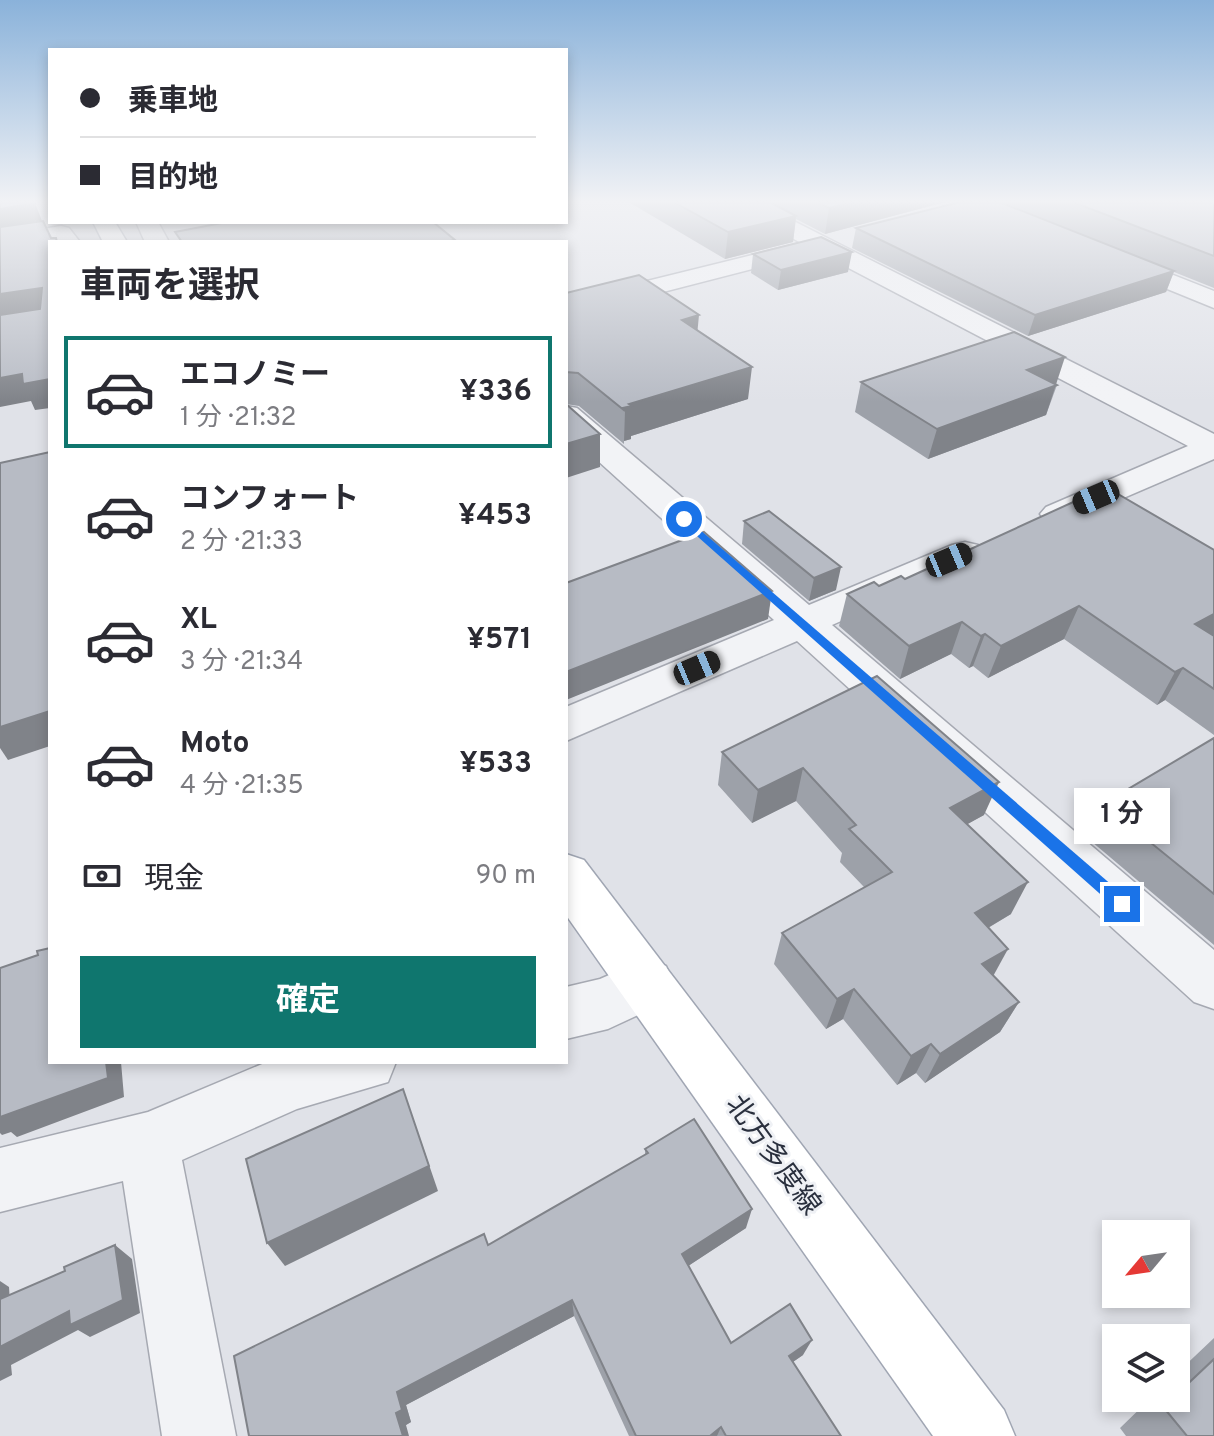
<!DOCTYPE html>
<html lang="ja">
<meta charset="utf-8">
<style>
body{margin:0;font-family:Overpass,"Noto Sans JP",sans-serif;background:#f2f2f3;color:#2b2b33;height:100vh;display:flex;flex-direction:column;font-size:30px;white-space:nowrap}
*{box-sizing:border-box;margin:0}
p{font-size:26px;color:#7c7c81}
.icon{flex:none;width:44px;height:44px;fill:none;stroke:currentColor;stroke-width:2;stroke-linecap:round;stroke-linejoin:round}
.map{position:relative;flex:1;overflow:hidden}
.details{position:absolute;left:48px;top:240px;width:520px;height:824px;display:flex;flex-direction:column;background:#fff;border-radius:0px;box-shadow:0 4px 12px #0003}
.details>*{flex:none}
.hud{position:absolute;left:48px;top:48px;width:520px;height:176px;border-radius:0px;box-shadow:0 4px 12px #0003;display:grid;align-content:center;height:176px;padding:0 32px;background:#fff}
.needle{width:52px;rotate:241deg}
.fabs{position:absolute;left:1102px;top:1220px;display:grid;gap:16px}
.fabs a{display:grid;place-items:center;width:88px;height:88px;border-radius:0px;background:#fff;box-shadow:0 4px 12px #0003;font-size:40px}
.end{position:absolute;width:36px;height:36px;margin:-18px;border:10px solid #1a73e8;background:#fff;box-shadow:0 0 0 4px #fff}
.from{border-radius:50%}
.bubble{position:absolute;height:56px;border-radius:0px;background:#fff;box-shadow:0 4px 12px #0003;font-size:26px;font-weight:700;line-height:56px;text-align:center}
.car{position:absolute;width:24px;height:48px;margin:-24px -12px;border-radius:10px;box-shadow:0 0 6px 2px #0007;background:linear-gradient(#222 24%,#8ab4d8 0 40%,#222 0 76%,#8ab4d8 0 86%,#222 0)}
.hud b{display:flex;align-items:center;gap:28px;height:76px;font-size:30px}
.hud b+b{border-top:2px solid #e1e1e2}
.hud i{width:20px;height:20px;background:#2b2b33}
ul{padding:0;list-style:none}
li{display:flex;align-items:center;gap:24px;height:112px;margin:0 16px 12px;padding:0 16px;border:4px solid transparent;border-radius:0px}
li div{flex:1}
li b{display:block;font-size:30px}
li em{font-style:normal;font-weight:700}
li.current{border-color:#0f766e}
li>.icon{width:72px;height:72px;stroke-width:1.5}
h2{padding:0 32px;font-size:36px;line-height:96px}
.pay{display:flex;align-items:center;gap:20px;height:88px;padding:0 32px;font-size:30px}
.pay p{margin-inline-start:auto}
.primary-button{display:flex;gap:16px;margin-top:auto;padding:16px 32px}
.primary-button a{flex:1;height:92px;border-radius:0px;background:#0f766e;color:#fff;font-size:32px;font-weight:700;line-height:92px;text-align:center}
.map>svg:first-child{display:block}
</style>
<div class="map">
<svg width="1214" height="1436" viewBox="0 0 1214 1436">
<rect width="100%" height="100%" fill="#e0e2e8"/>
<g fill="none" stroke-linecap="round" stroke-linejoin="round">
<defs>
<g id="minor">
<path d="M 726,201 L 754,201 L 1214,434 L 1214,459 L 1070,521 L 1058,525 L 1046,521 L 1040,514 L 1046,507 L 1188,446 L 818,252 L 566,317 L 566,301 L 801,243 Z"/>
<path d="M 136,222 L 158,222 L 169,242 L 145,242 Z"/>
<path d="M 61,226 L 69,228 L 80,242 L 55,241 L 0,250 L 0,236 Z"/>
<path d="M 1115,252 L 1214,291 L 1214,308 L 1106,264 L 1103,259 Z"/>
<path d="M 566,406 L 577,408 L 809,605 L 952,545 L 965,542 L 978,545 L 983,553 L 978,561 L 832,625 L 1214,950 L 1214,1009 L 1194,1002 L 797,641 L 566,741 L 566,707 L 774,620 L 566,432 Z"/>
<path d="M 646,959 L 666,966 L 674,984 L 666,1002 L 608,1029 L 566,1039 L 566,987 L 600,979 Z"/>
<path d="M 267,1062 L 396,1062 L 388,1082 L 297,1109 L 182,1160 L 236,1436 L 162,1436 L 123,1181 L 0,1212 L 0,1148 L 148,1112 Z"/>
</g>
<g id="major">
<path d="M 93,222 L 115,222 L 127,242 L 103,242 Z"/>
<path d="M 566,854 L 584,860 L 1004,1410 L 1015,1436 L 933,1436 L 566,915 Z"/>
</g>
</defs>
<use href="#minor" stroke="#a6a9b2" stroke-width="3"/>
<use href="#major" stroke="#a0a6b3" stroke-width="3"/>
<use href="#minor" fill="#f2f3f6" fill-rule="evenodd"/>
<use href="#major" fill="#fff" fill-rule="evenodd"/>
</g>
<g fill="#9da1a9">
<path d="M 627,201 L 949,201 L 825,234 L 796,219 L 793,242 L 725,259 Z"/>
<path d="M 999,201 L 1214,201 L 1214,288 L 1174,272 L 1166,292 L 1028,336 L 852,248 L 856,228 Z"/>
<path d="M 753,254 L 848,272 L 778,290 L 751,273 Z"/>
<path d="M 566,293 L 697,330 L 748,399 L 631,436 L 631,439 L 624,441 L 624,444 L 579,406 L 566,404 Z"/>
<path d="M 861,382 L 1057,385 L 1046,415 L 928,459 L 855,412 Z"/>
<path d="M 744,521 L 836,590 L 809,601 L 742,544 Z"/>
<path d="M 1214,550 L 1214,735 L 1165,700 L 1157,705 L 1064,639 L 988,678 L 973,666 L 969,668 L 951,654 L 900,679 L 839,626 L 847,594 L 905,579 Z"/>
<path d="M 877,676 L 984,815 L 967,824 L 1011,914 L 988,928 L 993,976 L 1019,1002 L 1000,1032 L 925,1083 L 916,1073 L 897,1085 L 843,1019 L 826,1029 L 774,964 L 782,933 L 864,887 L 840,862 L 842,853 L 796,801 L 752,823 L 718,785 L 722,752 Z"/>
<path d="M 1214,738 L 1214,945 L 1085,836 L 1103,804 Z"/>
<path d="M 645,1149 L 746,1228 L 688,1266 L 731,1343 L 803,1355 L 793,1362 L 841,1436 L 629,1436 L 574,1316 L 406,1405 L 411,1422 L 406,1425 L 249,1436 L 488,1245 L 645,1155 Z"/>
<path d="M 1214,1338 L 1214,1436 L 1126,1436 L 1120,1428 L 1151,1398 L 1176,1398 L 1176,1374 Z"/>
</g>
<g fill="#808389">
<path d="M 858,201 L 949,201 L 825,234 L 829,208 Z"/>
<path d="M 35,203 L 44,226 L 0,234 L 0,209 Z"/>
<path d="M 796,216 L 793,242 L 725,259 L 728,232 Z"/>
<path d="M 852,252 L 848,272 L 778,290 L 781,270 Z"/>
<path d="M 1174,271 L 1166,292 L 1028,336 L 1035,315 Z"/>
<path d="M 42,288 L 50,308 L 0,321 L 0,294 Z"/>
<path d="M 699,315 L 696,346 L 682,320 Z"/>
<path d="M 1065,357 L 1046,415 L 928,459 L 937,429 L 1027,370 Z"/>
<path d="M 752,367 L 748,399 L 631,436 L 631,439 L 624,441 L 625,411 L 623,408 L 629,404 Z"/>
<path d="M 22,374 L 50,379 L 50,408 L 35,410 L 31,401 L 0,407 L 0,378 Z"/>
<path d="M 600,434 L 600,467 L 566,478 L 566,444 Z"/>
<path d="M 841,567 L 836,590 L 809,601 L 814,578 Z"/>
<path d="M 772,591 L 768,619 L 566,700 L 566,672 Z"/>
<path d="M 1079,606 L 1064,639 L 988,678 L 1001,646 Z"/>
<path d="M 1214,614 L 1214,636 L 1195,624 Z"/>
<path d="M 962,622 L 951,654 L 900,679 L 909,646 Z"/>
<path d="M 985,634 L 973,666 L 969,668 L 981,636 Z"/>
<path d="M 1183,668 L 1165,700 L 1157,705 L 1175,672 Z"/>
<path d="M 50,711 L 50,746 L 8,760 L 0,748 L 0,727 Z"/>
<path d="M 803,768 L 796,801 L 752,823 L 758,790 Z"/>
<path d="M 999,782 L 984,815 L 937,841 L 950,808 Z"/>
<path d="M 1028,882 L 1011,914 L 959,945 L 975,913 Z"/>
<path d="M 1008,949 L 991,980 L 982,964 Z"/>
<path d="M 854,989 L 843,1019 L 826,1029 L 837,999 Z"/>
<path d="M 1019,1002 L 1000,1032 L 925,1083 L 940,1054 Z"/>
<path d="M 931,1044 L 916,1073 L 897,1085 L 911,1056 Z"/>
<path d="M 106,1062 L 121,1062 L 124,1097 L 17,1137 L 11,1132 L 2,1135 L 0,1133 L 0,1116 Z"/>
<path d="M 403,1089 L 438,1191 L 285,1266 L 267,1243 Z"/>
<path d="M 752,1209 L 746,1228 L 679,1272 L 682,1254 Z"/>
<path d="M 115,1245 L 132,1259 L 140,1313 L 90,1337 L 78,1330 L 11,1365 L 12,1375 L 0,1381 L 0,1347 Z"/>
<path d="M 0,1281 L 9,1287 L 11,1317 L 0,1310 Z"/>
<path d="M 572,1300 L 574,1316 L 406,1405 L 411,1422 L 406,1425 L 409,1436 L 403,1436 L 396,1413 L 397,1392 Z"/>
<path d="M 812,1340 L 803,1355 L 781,1370 L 789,1356 Z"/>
<path d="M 721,1427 L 717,1436 L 710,1436 Z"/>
</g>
<g fill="#b7bbc4" stroke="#808389" stroke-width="2">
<path d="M 0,201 L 34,201 L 35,203 L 0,209 Z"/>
<path d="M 672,201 L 768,201 L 796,216 L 728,232 Z"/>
<path d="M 814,201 L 858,201 L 829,208 Z"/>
<path d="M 964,201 L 997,201 L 1174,271 L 1035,315 L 856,228 Z"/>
<path d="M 1070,201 L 1214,201 L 1214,256 Z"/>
<path d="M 43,221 L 51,238 L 56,238 L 57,242 L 50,242 L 50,379 L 23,384 L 22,374 L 0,378 L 0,315 L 40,309 L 42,288 L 0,294 L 0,227 Z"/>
<path d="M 227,222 L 433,222 L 455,240 L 445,242 L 182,242 L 175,232 Z"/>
<path d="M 821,237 L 852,252 L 781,270 L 753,254 Z"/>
<path d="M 639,275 L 699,315 L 682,320 L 752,367 L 629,404 L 632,406 L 623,408 L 625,411 L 578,373 L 566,372 L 566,293 Z"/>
<path d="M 1014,332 L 1065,357 L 1027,370 L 1057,385 L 937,429 L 861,382 Z"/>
<path d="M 566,404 L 600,434 L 566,444 Z"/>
<path d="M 50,452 L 50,711 L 0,727 L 0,463 Z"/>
<path d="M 1106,487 L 1214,550 L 1214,614 L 1195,624 L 1214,636 L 1214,689 L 1183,668 L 1175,672 L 1079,606 L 1001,646 L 985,634 L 981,636 L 962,622 L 909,646 L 847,594 L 874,582 L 879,586 L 901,576 L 905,579 Z"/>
<path d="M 769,511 L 841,567 L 814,578 L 744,521 Z"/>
<path d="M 704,532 L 772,591 L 566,672 L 566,583 Z"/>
<path d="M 877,676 L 999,782 L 950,808 L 1028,882 L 975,913 L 1008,949 L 982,964 L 1019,1002 L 940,1054 L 931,1044 L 911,1056 L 854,989 L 837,999 L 782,933 L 892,872 L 849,829 L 856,825 L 803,768 L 758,790 L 722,752 Z"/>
<path d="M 1214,738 L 1214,894 L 1103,804 Z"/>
<path d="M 50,948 L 50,1062 L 106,1062 L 108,1078 L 0,1117 L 0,968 L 38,955 L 37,951 Z"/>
<path d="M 403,1089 L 429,1166 L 267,1243 L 246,1159 Z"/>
<path d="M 694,1119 L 752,1209 L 682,1254 L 731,1343 L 790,1304 L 812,1340 L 789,1356 L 841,1436 L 726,1436 L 721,1427 L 710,1436 L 636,1436 L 572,1300 L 397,1392 L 402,1410 L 396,1413 L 403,1436 L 249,1436 L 234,1356 L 484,1234 L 488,1245 L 648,1153 L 645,1149 Z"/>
<path d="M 115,1245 L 123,1300 L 70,1325 L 69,1311 L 0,1347 L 0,1299 L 65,1271 L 64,1267 Z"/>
<path d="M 1214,1359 L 1214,1436 L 1187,1436 L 1164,1408 L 1173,1398 L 1176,1398 L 1176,1395 Z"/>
</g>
<linearGradient id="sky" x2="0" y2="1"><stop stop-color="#8ab2da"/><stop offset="0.5" stop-color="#f1f2f5"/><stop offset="1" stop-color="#f1f2f5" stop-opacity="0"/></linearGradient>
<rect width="1214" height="402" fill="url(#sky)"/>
<path fill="#1a73e8" d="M 684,516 L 1128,899 L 1128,909 L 1117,909 L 680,521 Z"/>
<g text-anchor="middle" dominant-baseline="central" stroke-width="6" stroke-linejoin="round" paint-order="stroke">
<g font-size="28" fill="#2a303e" stroke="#eff1f5">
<text transform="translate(772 1156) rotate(54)">北方多度線</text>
</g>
</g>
</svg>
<div class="fabs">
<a><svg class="needle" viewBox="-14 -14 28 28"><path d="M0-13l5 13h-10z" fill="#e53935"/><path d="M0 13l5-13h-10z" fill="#7c7c81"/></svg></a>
<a><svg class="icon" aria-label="layers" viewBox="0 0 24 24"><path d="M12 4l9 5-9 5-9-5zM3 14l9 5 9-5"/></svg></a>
</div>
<i class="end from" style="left:684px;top:519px"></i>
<i class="end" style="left:1122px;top:904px"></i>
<div class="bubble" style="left:1074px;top:788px;width:96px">1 分</div>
<i class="car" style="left:1096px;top:497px;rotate:247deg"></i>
<i class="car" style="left:949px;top:560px;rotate:67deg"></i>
<i class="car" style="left:697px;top:668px;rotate:67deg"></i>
<div class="hud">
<b><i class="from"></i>乗車地</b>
<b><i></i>目的地</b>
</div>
<section class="details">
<h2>車両を選択</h2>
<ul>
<li class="current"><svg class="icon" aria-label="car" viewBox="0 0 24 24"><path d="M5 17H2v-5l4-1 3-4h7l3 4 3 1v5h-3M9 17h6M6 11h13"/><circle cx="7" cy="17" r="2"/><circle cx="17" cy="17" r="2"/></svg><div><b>エコノミー</b><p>1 分 · 21:32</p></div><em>¥336</em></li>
<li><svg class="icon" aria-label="car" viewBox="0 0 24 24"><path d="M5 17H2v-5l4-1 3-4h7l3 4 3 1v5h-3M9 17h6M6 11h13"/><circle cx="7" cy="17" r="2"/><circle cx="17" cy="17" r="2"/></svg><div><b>コンフォート</b><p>2 分 · 21:33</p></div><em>¥453</em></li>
<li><svg class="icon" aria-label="car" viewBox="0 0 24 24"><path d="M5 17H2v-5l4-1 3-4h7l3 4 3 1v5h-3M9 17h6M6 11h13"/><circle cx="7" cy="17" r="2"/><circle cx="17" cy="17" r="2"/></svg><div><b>XL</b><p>3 分 · 21:34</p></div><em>¥571</em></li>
<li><svg class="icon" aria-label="car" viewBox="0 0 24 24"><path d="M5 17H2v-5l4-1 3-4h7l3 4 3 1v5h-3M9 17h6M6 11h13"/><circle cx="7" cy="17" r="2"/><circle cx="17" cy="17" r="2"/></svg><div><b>Moto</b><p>4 分 · 21:35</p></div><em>¥533</em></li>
</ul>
<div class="pay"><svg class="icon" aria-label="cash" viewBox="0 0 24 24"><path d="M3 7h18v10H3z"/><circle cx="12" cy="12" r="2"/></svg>現金<p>90 m</p></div>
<div class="primary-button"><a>確定</a></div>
</section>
</div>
